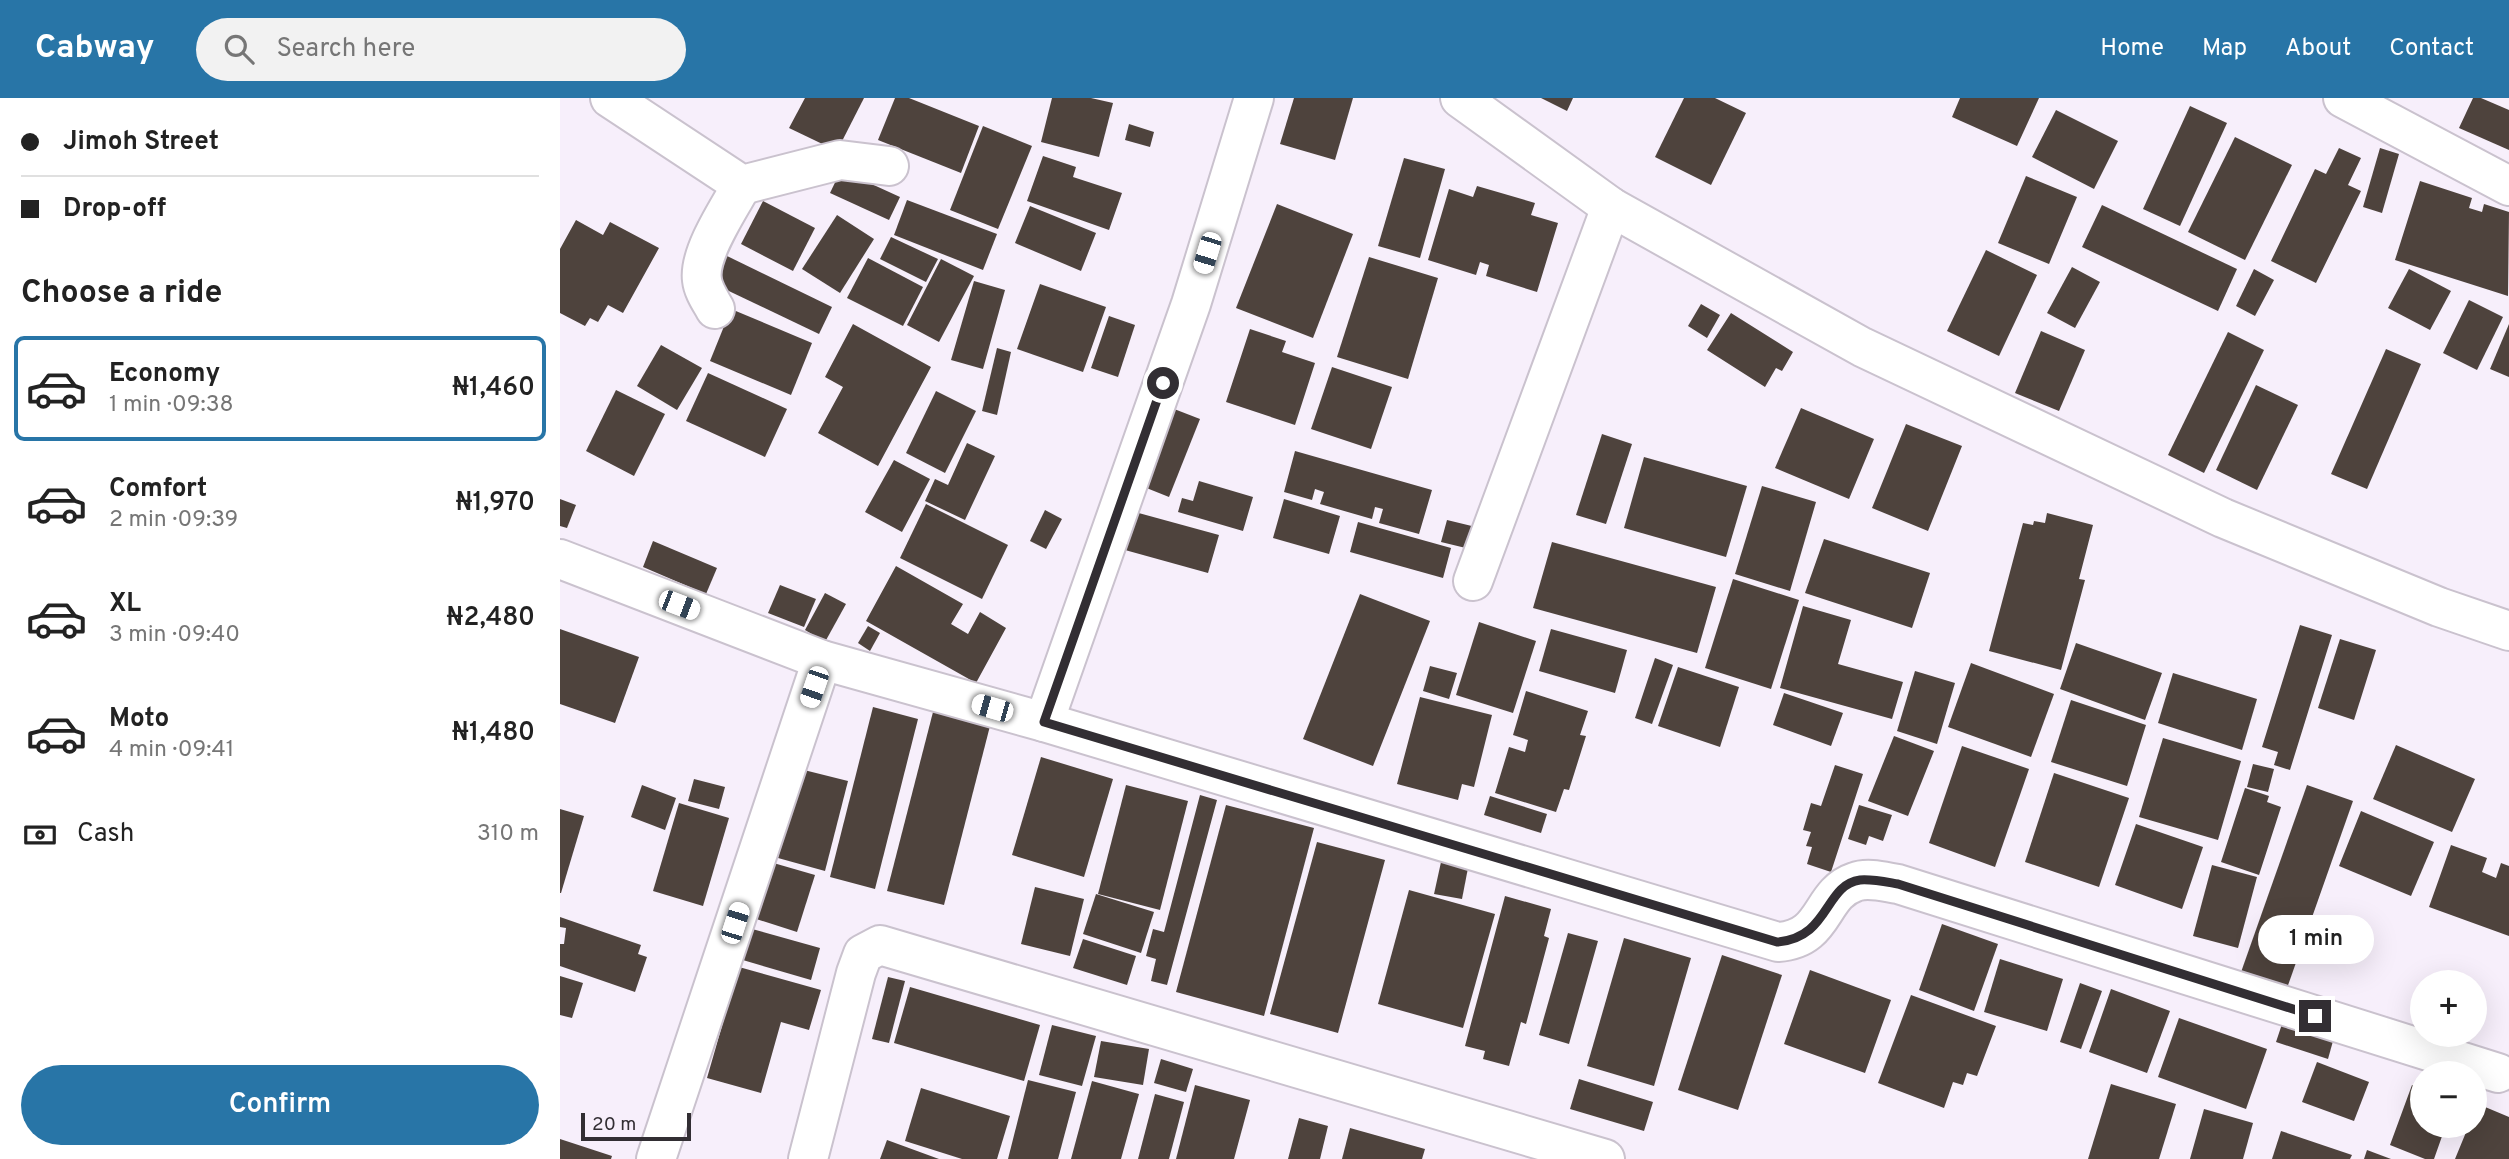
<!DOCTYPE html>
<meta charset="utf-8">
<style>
body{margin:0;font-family:Overpass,sans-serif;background:#f2f2f2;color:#222;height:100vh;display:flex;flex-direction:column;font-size:26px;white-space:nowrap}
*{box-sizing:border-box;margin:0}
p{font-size:23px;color:#767676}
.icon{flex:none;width:38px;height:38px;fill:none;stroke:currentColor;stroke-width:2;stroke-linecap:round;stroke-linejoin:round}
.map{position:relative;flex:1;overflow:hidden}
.side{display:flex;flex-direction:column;background:#fff;width:560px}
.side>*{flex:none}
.top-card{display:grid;align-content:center;height:154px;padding:0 21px;background:#fff}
.fabs{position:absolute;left:1850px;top:872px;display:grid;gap:14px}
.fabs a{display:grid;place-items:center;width:77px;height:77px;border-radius:50%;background:#fff;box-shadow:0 7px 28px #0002;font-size:35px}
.scale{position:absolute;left:21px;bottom:18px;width:110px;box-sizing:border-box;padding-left:7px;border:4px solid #322e33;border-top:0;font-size:19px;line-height:24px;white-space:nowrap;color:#322e33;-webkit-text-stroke:5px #f7effb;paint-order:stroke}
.end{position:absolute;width:32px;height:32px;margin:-16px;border:9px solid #322e33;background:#fff;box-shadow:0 0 0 4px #fff}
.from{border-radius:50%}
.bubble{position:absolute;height:49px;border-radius:24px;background:#fff;box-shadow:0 7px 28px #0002;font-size:23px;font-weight:600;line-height:49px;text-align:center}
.car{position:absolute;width:21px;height:42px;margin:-21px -10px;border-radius:9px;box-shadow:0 0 5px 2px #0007;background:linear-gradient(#fff 24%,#345 0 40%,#fff 0 76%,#345 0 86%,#fff 0)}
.top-card b{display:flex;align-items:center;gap:24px;height:66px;font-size:26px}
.top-card b+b{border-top:2px solid #e0e0e0}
.top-card i{width:18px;height:18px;background:#222}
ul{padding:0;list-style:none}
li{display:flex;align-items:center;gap:21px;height:105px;margin:0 14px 10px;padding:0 7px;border:4px solid transparent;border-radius:10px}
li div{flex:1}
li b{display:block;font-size:26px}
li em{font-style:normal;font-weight:600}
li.active{border-color:#2875a7}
li>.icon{width:63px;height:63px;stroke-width:1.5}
h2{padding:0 21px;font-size:32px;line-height:84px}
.pay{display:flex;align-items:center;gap:18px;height:77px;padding:0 21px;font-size:26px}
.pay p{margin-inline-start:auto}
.button{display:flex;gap:14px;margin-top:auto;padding:14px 21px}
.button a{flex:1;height:80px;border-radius:42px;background:#2875a7;color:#fff;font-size:28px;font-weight:600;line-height:80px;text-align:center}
header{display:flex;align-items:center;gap:42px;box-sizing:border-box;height:98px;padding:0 35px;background:#2875a7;color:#fff}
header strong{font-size:33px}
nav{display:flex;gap:38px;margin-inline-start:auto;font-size:24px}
.search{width:490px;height:63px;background:#f2f2f2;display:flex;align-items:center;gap:18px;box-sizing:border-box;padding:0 24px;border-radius:38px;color:#767676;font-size:26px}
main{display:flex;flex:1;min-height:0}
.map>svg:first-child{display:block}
</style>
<header>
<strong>Cabway</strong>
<div class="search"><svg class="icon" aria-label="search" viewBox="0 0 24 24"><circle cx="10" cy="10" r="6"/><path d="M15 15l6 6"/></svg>Search here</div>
<nav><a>Home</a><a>Map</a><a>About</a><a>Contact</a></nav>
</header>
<main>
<section class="side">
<div class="top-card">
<b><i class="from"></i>Jimoh Street</b>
<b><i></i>Drop-off</b>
</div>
<h2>Choose a ride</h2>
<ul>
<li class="active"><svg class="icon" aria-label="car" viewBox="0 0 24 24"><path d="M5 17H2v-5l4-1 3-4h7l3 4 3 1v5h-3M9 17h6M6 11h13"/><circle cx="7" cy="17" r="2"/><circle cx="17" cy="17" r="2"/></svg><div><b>Economy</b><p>1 min · 09:38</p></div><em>₦1,460</em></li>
<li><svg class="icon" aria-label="car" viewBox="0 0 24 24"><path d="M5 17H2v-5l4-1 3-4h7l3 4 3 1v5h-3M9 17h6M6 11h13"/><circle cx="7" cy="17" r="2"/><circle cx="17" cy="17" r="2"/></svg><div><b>Comfort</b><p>2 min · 09:39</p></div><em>₦1,970</em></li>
<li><svg class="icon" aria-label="car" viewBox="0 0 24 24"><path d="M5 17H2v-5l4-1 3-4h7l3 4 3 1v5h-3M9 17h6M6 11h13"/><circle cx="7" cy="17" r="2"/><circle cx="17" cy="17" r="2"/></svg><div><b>XL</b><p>3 min · 09:40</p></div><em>₦2,480</em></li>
<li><svg class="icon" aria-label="car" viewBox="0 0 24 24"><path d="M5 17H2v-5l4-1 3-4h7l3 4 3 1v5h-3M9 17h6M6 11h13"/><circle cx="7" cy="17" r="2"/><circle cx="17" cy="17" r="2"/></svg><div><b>Moto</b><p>4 min · 09:41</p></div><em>₦1,480</em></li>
</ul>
<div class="pay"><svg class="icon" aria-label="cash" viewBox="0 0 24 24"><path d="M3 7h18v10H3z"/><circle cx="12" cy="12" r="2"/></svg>Cash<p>310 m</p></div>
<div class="button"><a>Confirm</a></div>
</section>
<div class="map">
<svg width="1949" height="1061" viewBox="0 0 1949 1061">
<rect width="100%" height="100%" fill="#f7effb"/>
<g fill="#4e433d">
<path d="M 245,0 L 304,0 L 277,53 L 229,30 Z"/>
<path d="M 335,0 L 349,0 L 419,28 L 401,75 L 318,42 Z"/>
<path d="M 492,0 L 531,0 L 553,5 L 539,59 L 481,44 Z"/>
<path d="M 734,0 L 793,0 L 775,62 L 720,46 Z"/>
<path d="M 981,0 L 1013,0 L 1007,13 Z"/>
<path d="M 1124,0 L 1155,0 L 1186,15 L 1151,87 L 1095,59 Z"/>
<path d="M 1400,0 L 1479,0 L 1457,48 L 1392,19 Z"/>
<path d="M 1913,0 L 1921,0 L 1949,12 L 1949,52 L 1899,30 Z"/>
<path d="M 1630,8 L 1667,25 L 1620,128 L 1583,111 Z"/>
<path d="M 1496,12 L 1558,43 L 1534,91 L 1472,59 Z"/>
<path d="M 569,26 L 594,34 L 590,49 L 565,42 Z"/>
<path d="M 423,28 L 472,48 L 438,131 L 390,112 Z"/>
<path d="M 1675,39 L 1732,67 L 1685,162 L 1628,134 Z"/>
<path d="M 1779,50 L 1801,60 L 1788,87 L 1801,93 L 1756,185 L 1711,163 L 1755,71 L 1766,76 Z"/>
<path d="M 1820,50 L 1839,56 L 1822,115 L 1803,109 Z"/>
<path d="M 483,58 L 516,69 L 513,79 L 562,95 L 549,132 L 467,103 Z"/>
<path d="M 844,60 L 885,71 L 860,160 L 818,148 Z"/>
<path d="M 281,72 L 340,99 L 329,122 L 270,95 Z"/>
<path d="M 1466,78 L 1517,99 L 1489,166 L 1438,145 Z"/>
<path d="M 1860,83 L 1912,100 L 1909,110 L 1922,114 L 1924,106 L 1949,114 L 1948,198 L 1835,162 Z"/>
<path d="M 917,88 L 975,105 L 971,117 L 998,125 L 977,194 L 926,178 L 929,167 L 920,164 L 916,177 L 868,162 L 889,91 L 913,99 Z"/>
<path d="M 347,102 L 437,136 L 423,172 L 334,137 Z"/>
<path d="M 203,103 L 255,130 L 233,173 L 181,146 Z"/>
<path d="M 717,106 L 793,136 L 753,240 L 676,210 Z"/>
<path d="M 1542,107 L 1677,171 L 1658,213 L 1522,149 Z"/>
<path d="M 470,108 L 536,135 L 521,173 L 455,145 Z"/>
<path d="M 277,117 L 314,141 L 280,195 L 242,171 Z"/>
<path d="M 16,122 L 43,137 L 50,124 L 99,150 L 63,215 L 48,207 L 38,224 L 30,220 L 25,228 L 0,215 L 0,151 Z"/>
<path d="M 331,139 L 378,161 L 366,184 L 320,161 Z"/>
<path d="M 1426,152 L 1477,177 L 1439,258 L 1387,233 Z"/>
<path d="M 165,157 L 272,209 L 259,236 L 152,185 Z"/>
<path d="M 809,159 L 878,180 L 848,281 L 777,259 Z"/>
<path d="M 308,160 L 363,189 L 343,228 L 287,200 Z"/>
<path d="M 381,161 L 414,178 L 379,244 L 347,227 Z"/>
<path d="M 1512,169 L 1540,184 L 1515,230 L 1487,215 Z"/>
<path d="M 1694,171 L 1714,182 L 1695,218 L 1676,208 Z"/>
<path d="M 1849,171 L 1891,193 L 1870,232 L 1828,210 Z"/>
<path d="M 414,183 L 445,192 L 423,271 L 391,262 Z"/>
<path d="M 480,186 L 546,209 L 523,274 L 457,251 Z"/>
<path d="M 1909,202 L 1943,219 L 1917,272 L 1883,255 Z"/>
<path d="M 1141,206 L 1160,217 L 1147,240 L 1128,228 Z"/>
<path d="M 171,211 L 252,245 L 231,297 L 150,263 Z"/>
<path d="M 1171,215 L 1233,254 L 1222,273 L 1216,270 L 1205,289 L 1147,252 Z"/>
<path d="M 549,218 L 575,227 L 558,279 L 531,270 Z"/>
<path d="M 293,226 L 371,269 L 318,368 L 258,335 L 283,289 L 265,279 Z"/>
<path d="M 1949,226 L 1949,279 L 1930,271 Z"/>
<path d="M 690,231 L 726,243 L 722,254 L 755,265 L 735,327 L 666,304 Z"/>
<path d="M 1481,233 L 1525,252 L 1499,313 L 1455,295 Z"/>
<path d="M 1668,234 L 1704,252 L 1644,375 L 1608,357 Z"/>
<path d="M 101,247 L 142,270 L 117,312 L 77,288 Z"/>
<path d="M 437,250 L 451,254 L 437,317 L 422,313 Z"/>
<path d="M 1826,251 L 1861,266 L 1807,391 L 1771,376 Z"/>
<path d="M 772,269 L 832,289 L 811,351 L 751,331 Z"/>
<path d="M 148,275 L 227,311 L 205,359 L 126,323 Z"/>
<path d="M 1696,287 L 1738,307 L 1697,392 L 1656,372 Z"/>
<path d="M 56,292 L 105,316 L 74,378 L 26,353 Z"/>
<path d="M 376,293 L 416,313 L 385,375 L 346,355 Z"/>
<path d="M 609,309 L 640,321 L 609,399 L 579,387 Z"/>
<path d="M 1241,310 L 1314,341 L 1289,401 L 1215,370 Z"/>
<path d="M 1346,326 L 1402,348 L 1368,433 L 1312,410 Z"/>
<path d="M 1042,336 L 1072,346 L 1046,426 L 1016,417 Z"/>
<path d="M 407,345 L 435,358 L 405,422 L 365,403 L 375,381 L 388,387 Z"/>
<path d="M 735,353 L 872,392 L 859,436 L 819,425 L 823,411 L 815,409 L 812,421 L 760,406 L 764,394 L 755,391 L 752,402 L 724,394 Z"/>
<path d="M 1084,359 L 1187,388 L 1166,459 L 1064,430 Z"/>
<path d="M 334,362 L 370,381 L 342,434 L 305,414 Z"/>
<path d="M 639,383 L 693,399 L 683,433 L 618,414 L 622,400 L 633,403 Z"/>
<path d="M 1202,388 L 1256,404 L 1230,493 L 1175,476 Z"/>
<path d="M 0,401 L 16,407 L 7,430 L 0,428 Z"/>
<path d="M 724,401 L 780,418 L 769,456 L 713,440 Z"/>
<path d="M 366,406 L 448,447 L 422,501 L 340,460 Z"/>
<path d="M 485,412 L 502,421 L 486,451 L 470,443 Z"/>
<path d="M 575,414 L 659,437 L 648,475 L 565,452 Z"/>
<path d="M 1487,415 L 1533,427 L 1519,481 L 1525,482 L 1501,572 L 1429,553 L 1463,425 L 1473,427 L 1474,423 L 1485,425 Z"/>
<path d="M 887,422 L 920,430 L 914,452 L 881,444 Z"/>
<path d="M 798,424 L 891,450 L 883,480 L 790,454 Z"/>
<path d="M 1264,441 L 1370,475 L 1352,530 L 1245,495 Z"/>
<path d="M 93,443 L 157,470 L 146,496 L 83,469 Z"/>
<path d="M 992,444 L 1156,489 L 1137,555 L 973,510 Z"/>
<path d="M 336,468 L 403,506 L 391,526 L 408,536 L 420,514 L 446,530 L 416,585 L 306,523 Z"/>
<path d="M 1173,481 L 1239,502 L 1211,591 L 1145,570 Z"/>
<path d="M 220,487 L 256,501 L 244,529 L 208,515 Z"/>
<path d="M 265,495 L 286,506 L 265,544 L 245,532 Z"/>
<path d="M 800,496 L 870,523 L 813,668 L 743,641 Z"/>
<path d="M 1243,508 L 1291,522 L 1278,566 L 1343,584 L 1332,621 L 1220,590 Z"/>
<path d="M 919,524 L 976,543 L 953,615 L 896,597 Z"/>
<path d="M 1740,527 L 1772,537 L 1730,672 L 1714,667 L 1718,654 L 1702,649 Z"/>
<path d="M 308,528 L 320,535 L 310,553 L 298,545 Z"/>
<path d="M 0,531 L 79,559 L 55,625 L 0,606 Z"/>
<path d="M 991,531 L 1067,552 L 1055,595 L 979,573 Z"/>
<path d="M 1780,541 L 1816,552 L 1794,622 L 1758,610 Z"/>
<path d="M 1516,545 L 1602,575 L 1585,622 L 1500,591 Z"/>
<path d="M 1095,560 L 1113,567 L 1092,626 L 1075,620 Z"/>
<path d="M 1411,565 L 1494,596 L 1471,659 L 1388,629 Z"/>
<path d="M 870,568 L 897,575 L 889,601 L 863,593 Z"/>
<path d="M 1118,569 L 1179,589 L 1160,649 L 1098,628 Z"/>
<path d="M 1355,573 L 1395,585 L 1377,646 L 1337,633 Z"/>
<path d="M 1613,575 L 1697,601 L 1682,652 L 1598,625 Z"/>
<path d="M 966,593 L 1028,613 L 1020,637 L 1026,638 L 1009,692 L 1004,691 L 996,714 L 935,695 L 949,649 L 965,654 L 968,642 L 953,637 Z"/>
<path d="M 1224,595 L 1283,615 L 1271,648 L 1213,627 Z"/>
<path d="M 860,599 L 932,617 L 914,689 L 902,686 L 898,702 L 837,686 Z"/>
<path d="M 1511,602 L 1586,627 L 1567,688 L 1491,664 Z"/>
<path d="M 313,609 L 358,621 L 315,791 L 270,779 Z"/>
<path d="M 373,614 L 430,628 L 384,807 L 327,793 Z"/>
<path d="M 1334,638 L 1374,653 L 1348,718 L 1308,703 Z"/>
<path d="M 1603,640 L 1681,663 L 1658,742 L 1579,719 Z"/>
<path d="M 1836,647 L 1915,681 L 1892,734 L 1813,701 Z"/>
<path d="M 1402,648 L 1469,671 L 1435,769 L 1369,745 Z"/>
<path d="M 481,659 L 553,681 L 524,779 L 452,757 Z"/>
<path d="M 1693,666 L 1714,671 L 1708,694 L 1687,689 Z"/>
<path d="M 1275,667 L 1303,676 L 1271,774 L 1247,766 L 1252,749 L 1246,748 L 1251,734 L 1243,732 L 1251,705 L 1261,708 Z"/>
<path d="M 240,671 L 288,683 L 265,773 L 218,760 Z"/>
<path d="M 1494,675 L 1569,700 L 1539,789 L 1465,764 Z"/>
<path d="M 134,681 L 165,689 L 159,711 L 128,703 Z"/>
<path d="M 82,687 L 116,700 L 105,732 L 71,719 Z"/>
<path d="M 566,687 L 628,703 L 600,812 L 538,796 Z"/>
<path d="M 1747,687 L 1793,703 L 1726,893 L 1680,877 Z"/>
<path d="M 1685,690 L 1709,698 L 1707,704 L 1721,709 L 1699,777 L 1661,764 Z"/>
<path d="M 640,697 L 657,702 L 607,887 L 591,883 L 596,861 L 586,858 L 593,831 L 604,834 Z"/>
<path d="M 930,698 L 987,716 L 981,735 L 924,717 Z"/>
<path d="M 119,705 L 169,720 L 143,808 L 93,793 Z"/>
<path d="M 666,707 L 754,730 L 704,918 L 616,894 Z"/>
<path d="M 1299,707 L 1332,717 L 1323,743 L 1309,738 L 1306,747 L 1288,741 Z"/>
<path d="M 0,711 L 24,718 L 1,795 L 0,795 Z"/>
<path d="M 1801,713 L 1874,744 L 1851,798 L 1779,768 Z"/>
<path d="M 1576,726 L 1643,749 L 1622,811 L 1555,787 Z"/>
<path d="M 757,744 L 825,762 L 778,935 L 710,916 Z"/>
<path d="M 1891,747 L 1927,760 L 1922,774 L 1936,780 L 1941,765 L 1949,768 L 1949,838 L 1869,809 Z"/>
<path d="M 210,764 L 255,777 L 237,834 L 193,820 Z"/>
<path d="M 881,764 L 908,770 L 902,801 L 874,796 Z"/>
<path d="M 1652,767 L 1697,779 L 1678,850 L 1633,838 Z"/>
<path d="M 475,789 L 524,801 L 510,858 L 461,846 Z"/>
<path d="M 849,792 L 935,816 L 903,930 L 818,906 Z"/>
<path d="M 536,796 L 594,814 L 581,855 L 523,836 Z"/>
<path d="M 945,798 L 991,811 L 984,838 L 989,840 L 966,926 L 961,924 L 949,968 L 923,961 L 925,953 L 905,948 Z"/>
<path d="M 0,819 L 81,847 L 78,856 L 87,859 L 75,894 L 0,868 L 0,846 L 4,846 L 6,830 L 0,829 Z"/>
<path d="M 1382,826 L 1438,846 L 1414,913 L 1359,892 Z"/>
<path d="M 185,829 L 260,850 L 251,882 L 176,860 Z"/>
<path d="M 1008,835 L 1038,843 L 1009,946 L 979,937 Z"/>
<path d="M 1064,840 L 1131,860 L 1094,988 L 1027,968 Z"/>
<path d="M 523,841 L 576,858 L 567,887 L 513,870 Z"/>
<path d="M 1162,857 L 1222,877 L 1178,1012 L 1118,992 Z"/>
<path d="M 1440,861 L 1503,881 L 1487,933 L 1424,914 Z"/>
<path d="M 179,869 L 261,892 L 249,932 L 221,924 L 201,995 L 147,980 Z"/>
<path d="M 1250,872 L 1331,902 L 1305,975 L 1224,946 Z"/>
<path d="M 0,878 L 23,885 L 12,920 L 0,917 Z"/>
<path d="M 328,879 L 345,883 L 329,945 L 312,941 Z"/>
<path d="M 1520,885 L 1542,893 L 1521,951 L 1500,944 Z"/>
<path d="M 350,889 L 480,927 L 464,983 L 334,945 Z"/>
<path d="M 1551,891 L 1610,913 L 1587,975 L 1529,954 Z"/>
<path d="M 1351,897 L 1436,928 L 1417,978 L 1407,975 L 1403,987 L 1393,984 L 1384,1010 L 1318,985 Z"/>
<path d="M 1619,920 L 1707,951 L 1686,1011 L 1598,979 Z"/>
<path d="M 1722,926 L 1773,943 L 1768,961 L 1716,944 Z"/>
<path d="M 492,927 L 536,938 L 522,988 L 479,977 Z"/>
<path d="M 541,943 L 589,951 L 583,987 L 534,979 Z"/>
<path d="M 601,961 L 633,971 L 626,994 L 594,985 Z"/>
<path d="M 1757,964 L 1809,984 L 1794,1023 L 1742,1004 Z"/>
<path d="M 1019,981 L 1093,1004 L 1084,1033 L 1010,1011 Z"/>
<path d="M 468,982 L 516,994 L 498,1061 L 448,1061 Z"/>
<path d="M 532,983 L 579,996 L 561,1061 L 511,1061 Z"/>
<path d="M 1551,986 L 1616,1006 L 1599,1061 L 1528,1061 Z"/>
<path d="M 635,987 L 690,1002 L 674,1061 L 616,1061 Z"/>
<path d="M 1852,987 L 1862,991 L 1862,1027 L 1886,1027 L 1874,1061 L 1865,1061 L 1830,1047 Z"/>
<path d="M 361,990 L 450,1018 L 437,1061 L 402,1061 L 345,1043 Z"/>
<path d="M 595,996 L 624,1004 L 609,1061 L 578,1061 Z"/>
<path d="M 1918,1006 L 1949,1019 L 1949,1061 L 1895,1061 L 1909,1027 L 1914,1027 Z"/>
<path d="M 1644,1011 L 1693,1025 L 1683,1061 L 1630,1061 Z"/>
<path d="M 739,1020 L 768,1028 L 760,1061 L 728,1061 Z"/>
<path d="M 790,1030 L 865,1051 L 862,1061 L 782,1061 Z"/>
<path d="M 1721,1033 L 1792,1057 L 1790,1061 L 1712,1061 Z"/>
<path d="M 0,1041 L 52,1058 L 51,1061 L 0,1061 Z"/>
<path d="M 327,1042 L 379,1061 L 320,1061 Z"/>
<path d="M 1807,1052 L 1831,1061 L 1804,1061 Z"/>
</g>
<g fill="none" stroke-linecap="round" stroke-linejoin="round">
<defs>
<g id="minor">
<path d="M 50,0 L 182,87 L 280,62 L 329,68"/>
<path d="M 900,0 L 1051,109 L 1302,249 L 1663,420 L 1879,509 L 1949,533"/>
<path d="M 1783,0 L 1949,88"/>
<path d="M 155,211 C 150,202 143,192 142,182 C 138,156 169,110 182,87"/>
<path d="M 0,461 L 262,562 L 484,624 L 1218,844 C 1267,841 1259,796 1295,784 C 1308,779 1325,784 1338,786 L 1938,975"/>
<path d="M 913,483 L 1051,109"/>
<path d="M 484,624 L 631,206 L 694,0"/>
<path d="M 96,1061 L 262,562"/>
<path d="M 248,1061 L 296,875 L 303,856 L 320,847 L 1045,1061"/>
</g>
</defs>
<use href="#minor" stroke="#cac2ce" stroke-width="42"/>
<use href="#minor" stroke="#fff" stroke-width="38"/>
</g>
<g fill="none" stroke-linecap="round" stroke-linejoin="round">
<path stroke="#322e33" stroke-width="9" d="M 603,285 L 484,624 L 1217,844 C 1270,840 1264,787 1300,782 C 1313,781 1326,784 1338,786 L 1755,918"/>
</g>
</svg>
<div class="fabs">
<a>+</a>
<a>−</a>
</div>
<div class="scale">20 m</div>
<i class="end from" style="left:603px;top:285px"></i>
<i class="end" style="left:1755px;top:918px"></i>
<div class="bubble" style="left:1698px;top:817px;width:116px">1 min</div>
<i class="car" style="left:647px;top:155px;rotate:197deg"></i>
<i class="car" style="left:119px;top:507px;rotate:111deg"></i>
<i class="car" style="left:254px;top:589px;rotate:199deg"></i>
<i class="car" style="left:432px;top:610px;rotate:286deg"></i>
<i class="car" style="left:175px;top:825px;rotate:18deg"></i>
</div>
</main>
